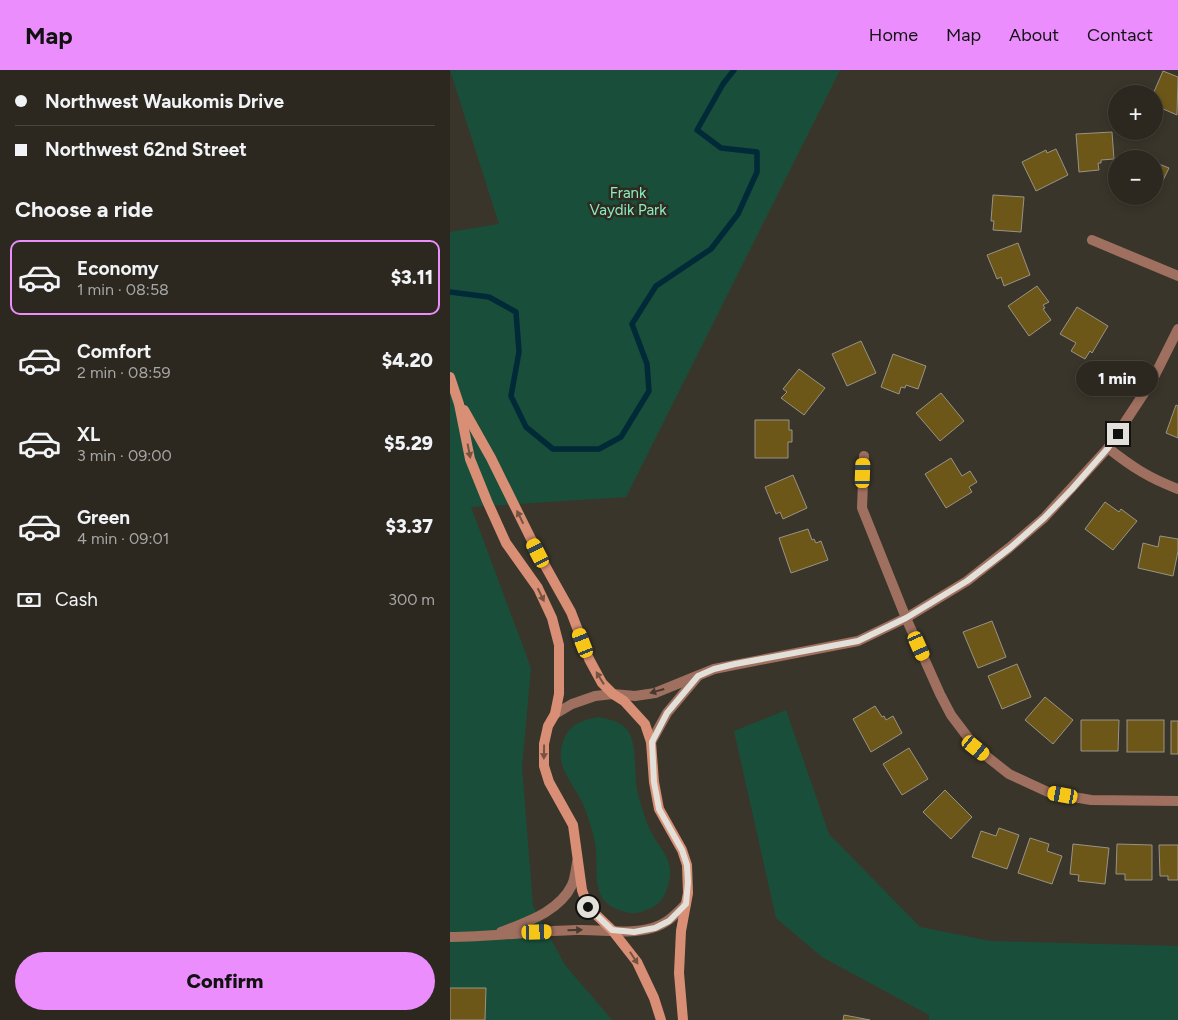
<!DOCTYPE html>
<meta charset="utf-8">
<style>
body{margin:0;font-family:Figtree,sans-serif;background:#343029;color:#f1f3f6;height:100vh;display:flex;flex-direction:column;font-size:19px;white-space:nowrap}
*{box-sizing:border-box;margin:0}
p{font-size:16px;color:#a6a6a5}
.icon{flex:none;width:28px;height:28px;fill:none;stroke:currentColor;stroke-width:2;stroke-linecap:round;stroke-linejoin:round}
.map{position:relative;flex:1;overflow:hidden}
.panel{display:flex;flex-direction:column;background:#2c2820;width:450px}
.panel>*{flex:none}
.guide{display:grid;align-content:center;height:110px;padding:0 15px;background:#2c2820}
.controls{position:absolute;left:658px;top:15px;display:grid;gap:10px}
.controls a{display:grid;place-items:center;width:55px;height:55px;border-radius:50%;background:#2c2820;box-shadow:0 2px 8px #0003,0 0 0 1px #48443e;font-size:25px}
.end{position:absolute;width:22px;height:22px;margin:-11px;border:6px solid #e3e0d9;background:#111;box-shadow:0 0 0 2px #111}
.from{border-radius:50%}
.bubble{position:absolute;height:35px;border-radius:18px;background:#2c2820;box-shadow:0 2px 8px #0003,0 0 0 1px #48443e;font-size:16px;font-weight:800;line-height:35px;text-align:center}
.car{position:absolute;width:15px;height:30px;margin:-15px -8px;border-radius:6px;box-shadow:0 0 4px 1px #0007;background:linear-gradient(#f5c518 24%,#345 0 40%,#f5c518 0 76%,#345 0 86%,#f5c518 0)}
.guide b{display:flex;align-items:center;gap:18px;height:48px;font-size:19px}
.guide b+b{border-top:1px solid #48443e}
.guide i{width:12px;height:12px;background:#f1f3f6}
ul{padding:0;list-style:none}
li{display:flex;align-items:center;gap:15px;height:75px;margin:0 10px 8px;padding:0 5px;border:2px solid transparent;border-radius:10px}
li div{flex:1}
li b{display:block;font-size:19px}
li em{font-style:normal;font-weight:800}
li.active{border-color:#eb8dfc}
li>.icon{width:45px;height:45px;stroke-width:1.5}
h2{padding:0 15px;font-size:22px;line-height:60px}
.pay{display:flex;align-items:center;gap:12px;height:55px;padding:0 15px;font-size:19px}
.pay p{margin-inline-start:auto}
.action{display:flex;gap:10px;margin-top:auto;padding:10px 15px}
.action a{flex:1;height:58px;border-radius:30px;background:#eb8dfc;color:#111;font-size:20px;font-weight:800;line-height:58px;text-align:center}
header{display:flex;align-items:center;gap:30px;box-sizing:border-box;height:70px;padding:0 25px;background:#eb8dfc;color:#111}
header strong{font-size:24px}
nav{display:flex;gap:28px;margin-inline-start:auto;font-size:18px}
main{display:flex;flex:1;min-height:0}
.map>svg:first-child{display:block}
</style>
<header>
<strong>Map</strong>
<nav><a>Home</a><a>Map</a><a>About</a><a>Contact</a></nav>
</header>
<main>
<section class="panel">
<div class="guide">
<b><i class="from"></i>Northwest Waukomis Drive</b>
<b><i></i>Northwest 62nd Street</b>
</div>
<h2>Choose a ride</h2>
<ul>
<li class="active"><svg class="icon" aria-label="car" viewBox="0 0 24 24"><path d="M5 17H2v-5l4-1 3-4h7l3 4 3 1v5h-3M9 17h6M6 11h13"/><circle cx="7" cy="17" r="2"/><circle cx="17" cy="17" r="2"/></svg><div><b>Economy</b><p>1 min · 08:58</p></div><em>$3.11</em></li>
<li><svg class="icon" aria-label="car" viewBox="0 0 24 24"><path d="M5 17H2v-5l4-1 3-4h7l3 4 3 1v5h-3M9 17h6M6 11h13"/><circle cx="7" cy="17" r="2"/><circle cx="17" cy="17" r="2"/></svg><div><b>Comfort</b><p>2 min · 08:59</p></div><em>$4.20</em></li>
<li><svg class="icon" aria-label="car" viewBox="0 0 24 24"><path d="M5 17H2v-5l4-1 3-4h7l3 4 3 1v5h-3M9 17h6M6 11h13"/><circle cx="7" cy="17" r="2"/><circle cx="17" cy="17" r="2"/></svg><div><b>XL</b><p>3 min · 09:00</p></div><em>$5.29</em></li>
<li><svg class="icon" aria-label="car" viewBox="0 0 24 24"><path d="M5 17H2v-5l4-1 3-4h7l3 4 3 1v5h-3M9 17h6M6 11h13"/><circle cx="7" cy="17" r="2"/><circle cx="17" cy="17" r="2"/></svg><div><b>Green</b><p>4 min · 09:01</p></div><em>$3.37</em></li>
</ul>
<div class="pay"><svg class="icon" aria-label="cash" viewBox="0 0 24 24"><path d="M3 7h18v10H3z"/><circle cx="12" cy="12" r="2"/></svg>Cash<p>300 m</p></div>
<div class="action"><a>Confirm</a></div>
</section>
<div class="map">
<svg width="728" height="950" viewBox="0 0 728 950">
<rect width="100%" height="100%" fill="#3a352a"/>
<g fill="#194f3a">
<path d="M 0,0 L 390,0 L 176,427 L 21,437 L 81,598 L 72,697 L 83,836 L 115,895 L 162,950 L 0,950 L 0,162 L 49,154 Z"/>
<path d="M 336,640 L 379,764 L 470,857 L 540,871 L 728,876 L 728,950 L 479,950 L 479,945 L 372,887 L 326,848 L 284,661 Z"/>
<path d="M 148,647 C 158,649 171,651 178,661 C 189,679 182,706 189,728 C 192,738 195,750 200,760 C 206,773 219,785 220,800 C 221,808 217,822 212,829 C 207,837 195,841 186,843 C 181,844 177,842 172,841 C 141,832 148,806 146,781 C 145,767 140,754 136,741 C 128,718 105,700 112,675 C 118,655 129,651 148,647 Z"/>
</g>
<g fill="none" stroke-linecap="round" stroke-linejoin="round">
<path stroke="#002a37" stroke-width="5.5" d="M 0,222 L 39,227 L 66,242 L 69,282 L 61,326 L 76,357 L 103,379 L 149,379 L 171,367 L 199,321 L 197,294 L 182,254 L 206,216 L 261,179 L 288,144 L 307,102 L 307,82 L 271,78 L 247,60 L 273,14 L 284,0"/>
</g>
<g fill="#6d5718" stroke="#989386">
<path d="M 713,1 L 728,7 L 727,45 L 704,35 L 707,26 L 703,24 Z"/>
<path d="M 662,62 L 664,89 L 651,90 L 651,93 L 648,93 L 649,100 L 629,102 L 626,64 Z"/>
<path d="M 606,79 L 618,105 L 586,121 L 572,92 L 596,80 L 597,83 Z"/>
<path d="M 686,83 L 698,89 L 683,89 Z"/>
<path d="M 704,92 L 719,98 L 705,127 L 704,126 Z"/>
<path d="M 543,125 L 574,127 L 571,162 L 543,160 L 544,151 L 541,151 Z"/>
<path d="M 568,173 L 580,205 L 554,216 L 551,207 L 547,209 L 537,185 Z"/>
<path d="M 587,216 L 599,232 L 593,235 L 595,238 L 593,239 L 601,250 L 579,266 L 558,236 Z"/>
<path d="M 627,237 L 658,256 L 642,283 L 640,281 L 635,289 L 621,281 L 626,273 L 610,264 Z"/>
<path d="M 411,271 L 426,303 L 397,316 L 382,284 Z"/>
<path d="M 443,284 L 476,296 L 468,319 L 456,315 L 455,318 L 451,317 L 449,324 L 431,317 Z"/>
<path d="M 349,299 L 375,318 L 354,345 L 331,328 L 337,322 L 333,319 Z"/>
<path d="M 491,323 L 514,351 L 490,371 L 466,343 Z"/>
<path d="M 726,335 L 728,336 L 728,368 L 716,363 Z"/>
<path d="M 305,350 L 339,350 L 339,360 L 342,360 L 342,372 L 338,372 L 338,388 L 305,388 Z"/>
<path d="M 501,388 L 512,406 L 520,401 L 527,412 L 519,417 L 522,422 L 496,438 L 475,404 Z"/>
<path d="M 343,405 L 357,438 L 333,449 L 330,442 L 326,444 L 315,417 Z"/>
<path d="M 655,432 L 669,442 L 671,439 L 687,451 L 663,480 L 635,459 Z"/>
<path d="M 358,459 L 362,470 L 364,469 L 366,473 L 371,471 L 378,490 L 341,503 L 329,468 Z"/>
<path d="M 710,466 L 728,469 L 728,481 L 723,506 L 688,498 L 693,473 L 708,477 Z"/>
<path d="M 542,551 L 556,587 L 528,598 L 513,562 Z"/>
<path d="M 567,594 L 581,627 L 552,639 L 538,606 Z"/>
<path d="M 595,627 L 623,650 L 603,674 L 575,650 Z"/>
<path d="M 425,636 L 432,647 L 434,646 L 436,650 L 443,646 L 452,663 L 421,682 L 403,649 Z"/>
<path d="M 631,650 L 669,650 L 668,681 L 631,681 Z"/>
<rect x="677" y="650" width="37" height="32"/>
<rect x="721" y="651" width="7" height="33"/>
<path d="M 459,678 L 478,709 L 452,725 L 433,694 Z"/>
<path d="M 495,720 L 522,747 L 501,769 L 473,742 Z"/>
<path d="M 549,758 L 569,765 L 557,799 L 522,787 L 531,761 L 546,766 Z"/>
<path d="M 580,768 L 599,774 L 597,781 L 612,786 L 602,814 L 568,803 Z"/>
<path d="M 623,774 L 659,778 L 655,814 L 628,811 L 629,805 L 620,804 Z"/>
<path d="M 667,774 L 702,775 L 702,810 L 675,810 L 675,804 L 666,804 Z"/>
<path d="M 709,775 L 728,775 L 728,810 L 718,810 L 718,806 L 710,806 Z"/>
<path d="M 0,918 L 36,918 L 35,950 L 0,950 Z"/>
<path d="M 394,945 L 420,950 L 393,950 Z"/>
</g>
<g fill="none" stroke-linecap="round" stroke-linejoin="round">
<g stroke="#9f705f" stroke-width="10">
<path d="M 642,170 L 728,206"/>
<path d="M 658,378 C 682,397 699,408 728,419"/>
<path d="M 414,386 L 412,438 L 456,548 L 490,624 L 501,645 L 526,678 L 559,704 L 600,723 L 641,730 L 728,731"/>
<path d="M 105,644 L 122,634 L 145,626 L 163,624 L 185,626 L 205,623 L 264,599 L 408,571 L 456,548 L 517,511 L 559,478 L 594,448 L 658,378 L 702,311 L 728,259"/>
<path d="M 201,672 L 217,643 L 248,606"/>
<path d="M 51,862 C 76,852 109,842 122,815 C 125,808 126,799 127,792"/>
<path d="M 0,867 C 42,867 84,861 126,860 C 152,859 178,865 202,858 C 217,854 226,844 236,834"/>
</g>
<g stroke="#d98f75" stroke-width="10">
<path d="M 0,307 L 9,334 L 20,389 L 37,431 L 56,473 L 88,518 L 102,548 L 109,575 L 109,624 L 105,644 L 98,656 L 94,674 L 94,696 L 99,712 L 123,755 L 132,820 L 138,837 L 162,860 L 187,892 L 204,928 L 211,950"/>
<path d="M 14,340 L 41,388 L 88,483 L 121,542 L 139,589 L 152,613 L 163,624 L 174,631 L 195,654 L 201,672 L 204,712 L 209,739 L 232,780 L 237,795 L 238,823 L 231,861 L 229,903 L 233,950"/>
</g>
</g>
<defs><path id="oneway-solid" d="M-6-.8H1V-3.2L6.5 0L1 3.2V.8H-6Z" transform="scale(1.25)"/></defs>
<g fill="#745342">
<use href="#oneway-solid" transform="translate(19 381) rotate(79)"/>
<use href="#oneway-solid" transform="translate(70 447) rotate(-116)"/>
<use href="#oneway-solid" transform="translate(91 525) rotate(64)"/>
<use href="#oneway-solid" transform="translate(150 608) rotate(-122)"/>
<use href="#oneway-solid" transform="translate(94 682) rotate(91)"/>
<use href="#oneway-solid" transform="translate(184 888) rotate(57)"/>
</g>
<g fill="#46392d">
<use href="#oneway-solid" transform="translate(207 621) rotate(164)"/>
<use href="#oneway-solid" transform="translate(125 860) rotate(-2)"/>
</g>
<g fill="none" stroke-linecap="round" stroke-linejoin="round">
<path stroke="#e3e0d9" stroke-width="6" d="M 138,837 L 162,860 L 184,862 L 205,858 L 219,851 L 236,834 L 238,812 L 237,795 L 232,780 L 209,739 L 204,712 L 202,672 L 217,643 L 248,606 L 264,599 L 285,594 L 408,571 L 456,548 L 517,511 L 560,478 L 594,448 L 622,419 L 658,378 L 668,364"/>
</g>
<g text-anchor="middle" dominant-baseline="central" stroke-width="5" stroke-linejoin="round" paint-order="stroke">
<g font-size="15" fill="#89edc1" stroke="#302b20">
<text x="178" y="123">Frank<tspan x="178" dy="17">Vaydik Park</tspan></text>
</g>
</g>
</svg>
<div class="controls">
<a>+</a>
<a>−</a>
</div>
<i class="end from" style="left:138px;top:837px"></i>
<i class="end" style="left:668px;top:364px"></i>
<div class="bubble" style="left:626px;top:291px;width:82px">1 min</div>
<i class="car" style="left:413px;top:403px;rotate:2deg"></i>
<i class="car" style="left:88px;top:483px;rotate:333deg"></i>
<i class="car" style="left:133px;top:573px;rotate:339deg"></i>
<i class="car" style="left:469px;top:576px;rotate:156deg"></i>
<i class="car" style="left:526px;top:678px;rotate:129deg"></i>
<i class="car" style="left:613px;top:725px;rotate:280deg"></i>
<i class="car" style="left:87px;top:862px;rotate:88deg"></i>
</div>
</main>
